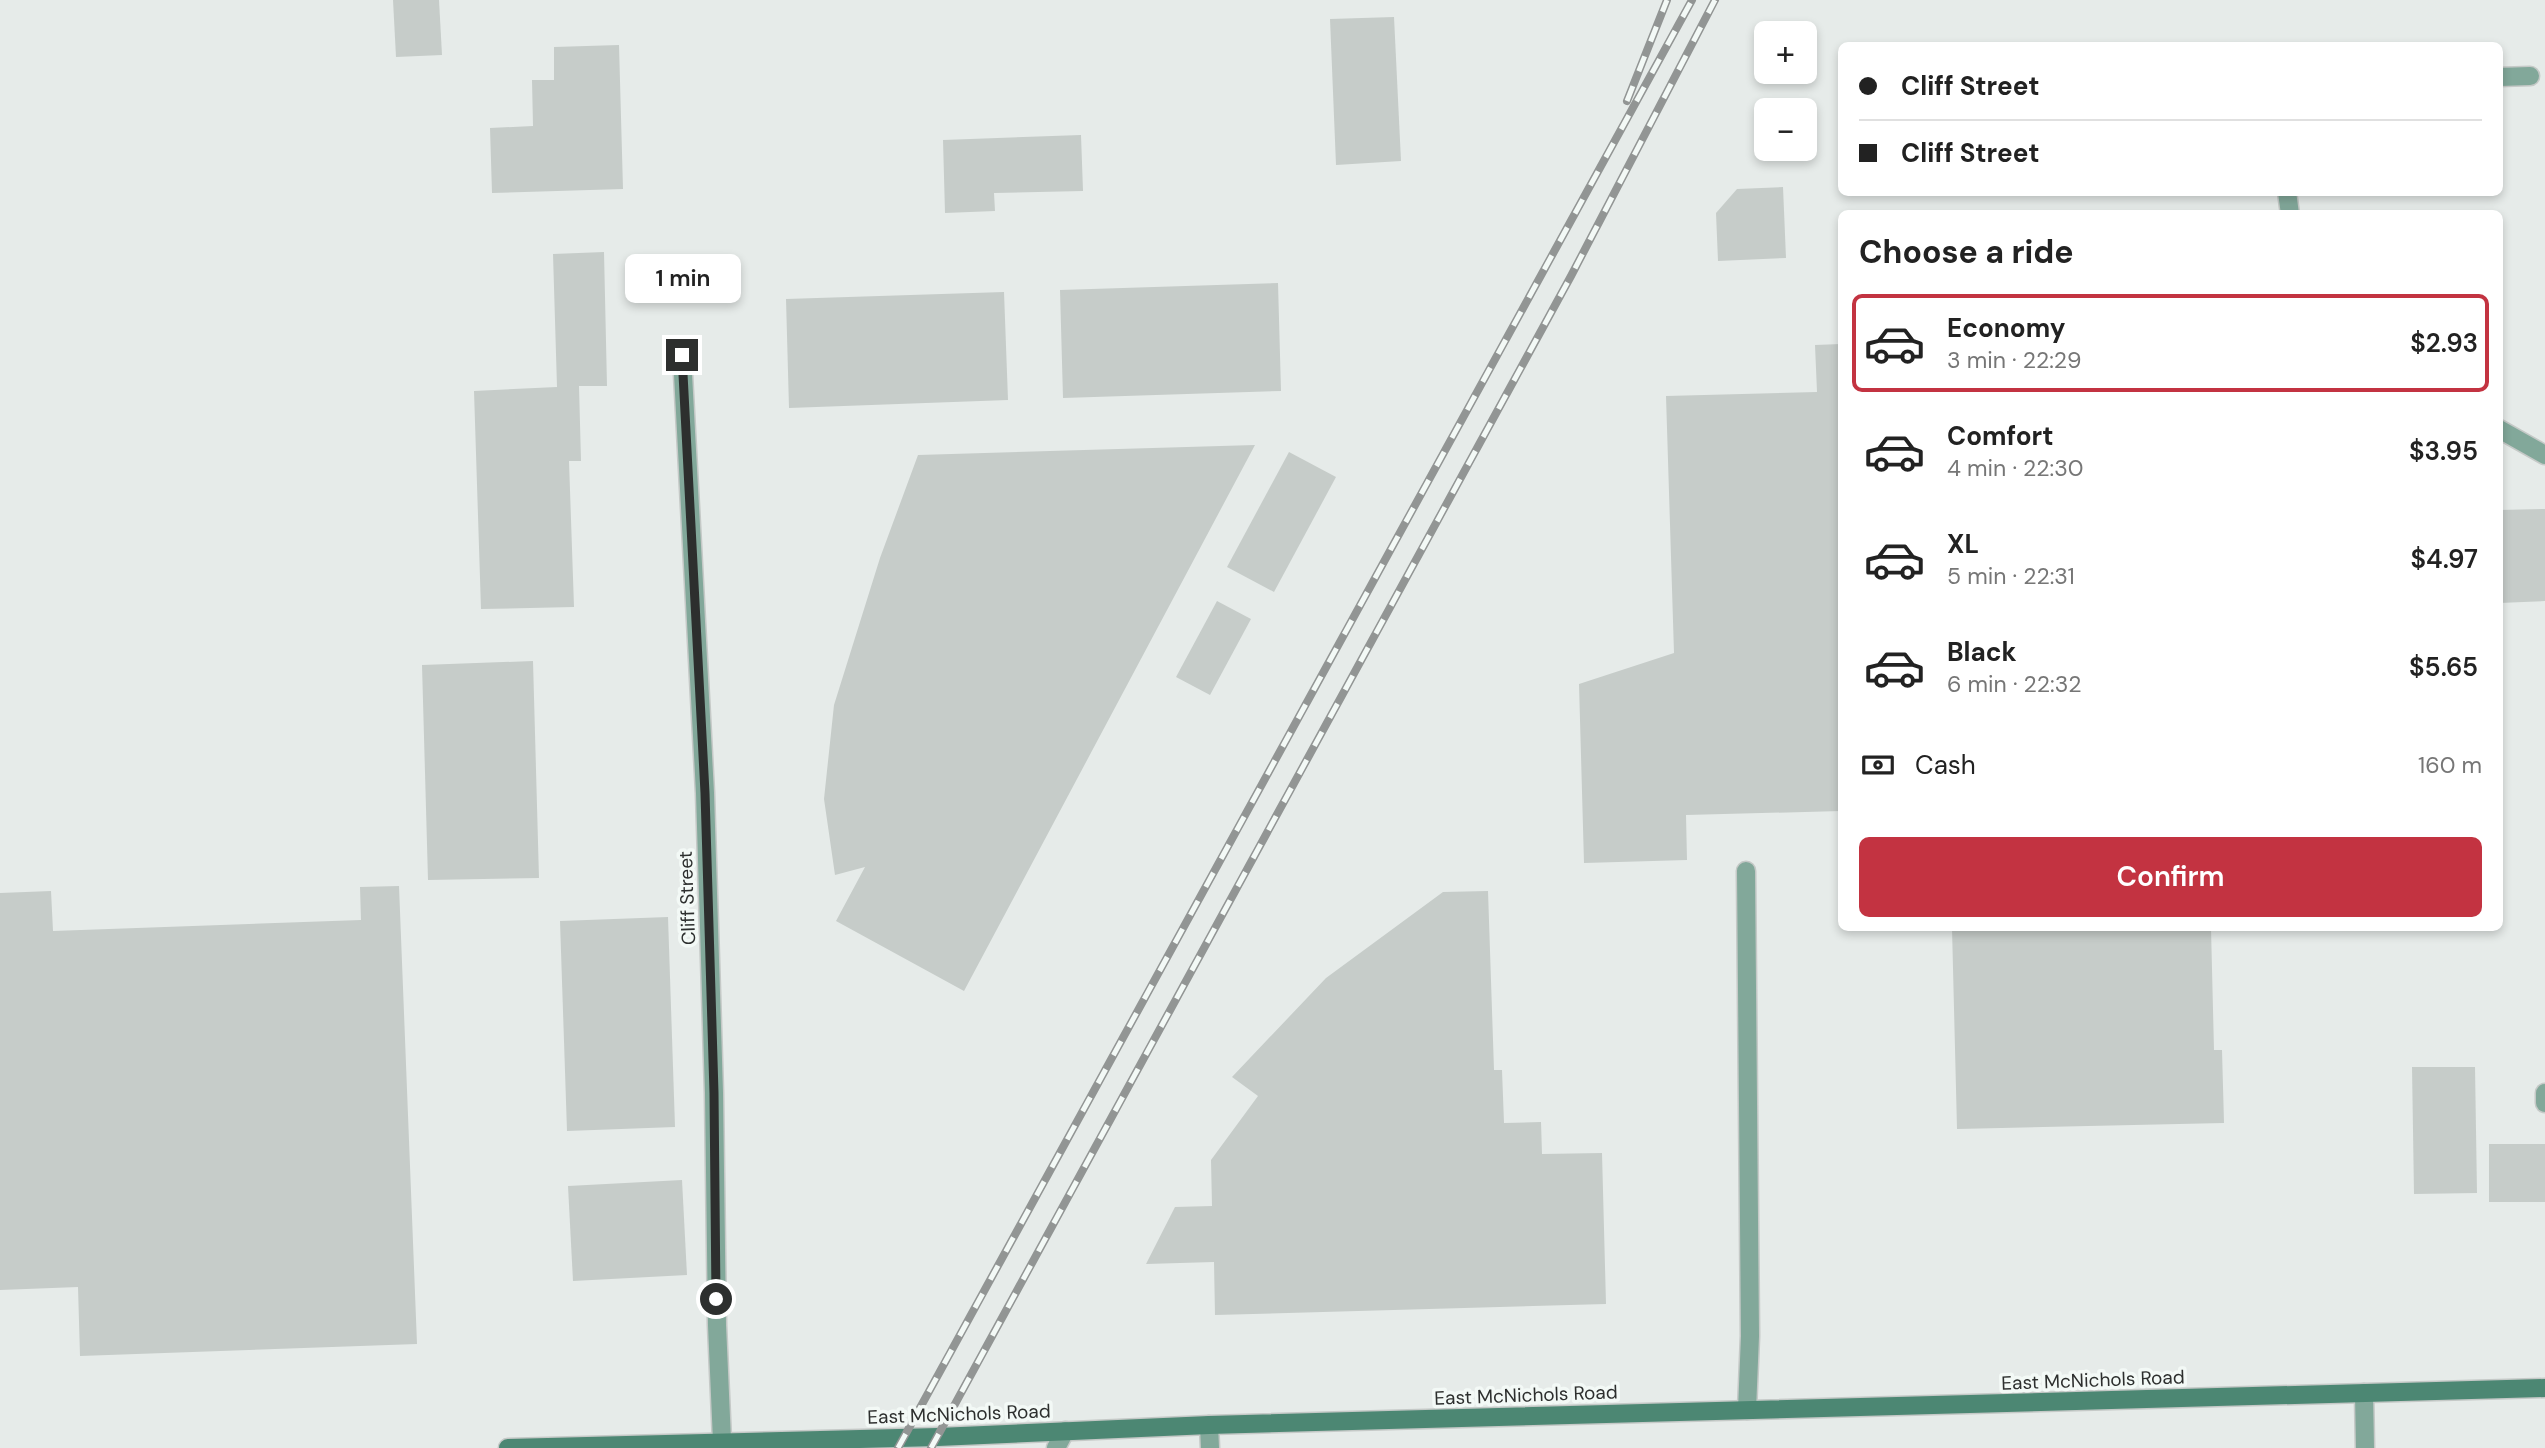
<!DOCTYPE html>
<meta charset="utf-8">
<style>
body{margin:0;font-family:"DM Sans",sans-serif;background:#f2f2f2;color:#222;height:100vh;display:flex;flex-direction:column;font-size:26px;white-space:nowrap}
*{box-sizing:border-box;margin:0}
p{font-size:23px;color:#767676}
.icon{flex:none;width:38px;height:38px;fill:none;stroke:currentColor;stroke-width:2;stroke-linecap:round;stroke-linejoin:round}
.map{position:relative;flex:1;overflow:hidden}
.drawer{position:absolute;left:1838px;top:210px;width:665px;height:721px;display:flex;flex-direction:column;background:#fff;border-radius:10px;box-shadow:0 4px 10px #0003}
.drawer>*{flex:none}
.hud{position:absolute;left:1838px;top:42px;width:665px;height:154px;border-radius:10px;box-shadow:0 4px 10px #0003;display:grid;align-content:center;height:154px;padding:0 21px;background:#fff}
.fabs{position:absolute;left:1754px;top:21px;display:grid;gap:14px}
.fabs a{display:grid;place-items:center;width:63px;height:63px;border-radius:10px;background:#fff;box-shadow:0 4px 10px #0003;font-size:35px}
.end{position:absolute;width:32px;height:32px;margin:-16px;border:9px solid #2d2f2e;background:#fff;box-shadow:0 0 0 4px #fff}
.from{border-radius:50%}
.bubble{position:absolute;height:49px;border-radius:10px;background:#fff;box-shadow:0 4px 10px #0003;font-size:23px;font-weight:600;line-height:49px;text-align:center}
.hud b{display:flex;align-items:center;gap:24px;height:66px;font-size:26px}
.hud b+b{border-top:2px solid #e0e0e0}
.hud i{width:18px;height:18px;background:#222}
ul{padding:0;list-style:none}
li{display:flex;align-items:center;gap:21px;height:98px;margin:0 14px 10px;padding:0 7px;border:4px solid transparent;border-radius:10px}
li div{flex:1}
li b{display:block;font-size:26px}
li em{font-style:normal;font-weight:600}
li.selected{border-color:#c33341}
li>.icon{width:63px;height:63px;stroke-width:1.5}
h2{padding:0 21px;font-size:32px;line-height:84px}
.pay{display:flex;align-items:center;gap:18px;height:77px;padding:0 21px;font-size:26px}
.pay p{margin-inline-start:auto}
.cta{display:flex;gap:14px;margin-top:auto;padding:14px 21px}
.cta a{flex:1;height:80px;border-radius:10px;background:#c33341;color:#fff;font-size:28px;font-weight:600;line-height:80px;text-align:center}
.map>svg:first-child{display:block}
</style>
<div class="map">
<svg width="2545" height="1448" viewBox="0 0 2545 1448">
<rect width="100%" height="100%" fill="#e6ebe9"/>
<g fill="#c6ccc9">
<path d="M 393,0 L 439,0 L 442,55 L 396,57 Z"/>
<path d="M 1394,17 L 1401,161 L 1336,165 L 1330,19 Z"/>
<path d="M 619,45 L 623,189 L 492,193 L 490,128 L 533,126 L 532,80 L 554,80 L 554,47 Z"/>
<path d="M 1081,135 L 1083,191 L 994,193 L 995,211 L 945,213 L 943,140 Z"/>
<path d="M 1783,187 L 1786,258 L 1718,261 L 1716,213 L 1737,189 Z"/>
<path d="M 604,252 L 607,386 L 579,386 L 581,461 L 569,461 L 574,607 L 481,609 L 474,391 L 557,387 L 553,254 Z"/>
<path d="M 1278,283 L 1281,391 L 1063,398 L 1060,290 Z"/>
<path d="M 1004,292 L 1008,400 L 789,408 L 786,299 Z"/>
<path d="M 1841,344 L 1841,811 L 1686,815 L 1687,860 L 1584,863 L 1579,684 L 1674,653 L 1666,396 L 1817,392 L 1815,345 Z"/>
<path d="M 1255,445 L 964,991 L 836,921 L 865,867 L 835,875 L 824,799 L 834,705 L 880,558 L 918,455 Z"/>
<path d="M 1289,452 L 1336,477 L 1274,592 L 1227,567 Z"/>
<path d="M 2545,509 L 2545,601 L 2499,603 L 2499,510 Z"/>
<path d="M 1217,601 L 1251,619 L 1210,695 L 1176,677 Z"/>
<path d="M 533,661 L 539,878 L 428,880 L 422,665 Z"/>
<path d="M 399,886 L 417,1344 L 80,1356 L 78,1287 L 0,1290 L 0,893 L 51,891 L 53,931 L 361,920 L 360,887 Z"/>
<path d="M 1488,891 L 1494,1070 L 1502,1070 L 1504,1123 L 1541,1122 L 1542,1154 L 1602,1153 L 1606,1304 L 1215,1315 L 1214,1262 L 1146,1264 L 1175,1207 L 1212,1206 L 1211,1160 L 1258,1096 L 1232,1077 L 1326,978 L 1443,892 Z"/>
<path d="M 668,917 L 675,1127 L 567,1131 L 560,921 Z"/>
<path d="M 1952,928 L 2211,928 L 2214,1050 L 2222,1050 L 2224,1123 L 1957,1129 Z"/>
<path d="M 2412,1067 L 2475,1067 L 2477,1193 L 2414,1194 Z"/>
<rect x="2489" y="1144" width="56" height="58"/>
<path d="M 682,1180 L 687,1275 L 573,1281 L 568,1186 Z"/>
</g>
<g fill="none" stroke-linecap="round" stroke-linejoin="round">
<defs>
<g id="lane">
<path d="M 2499,77 L 2530,76"/>
<path d="M 2287,192 L 2290,214"/>
<path d="M 682,355 L 705,793 L 714,1093 L 717,1325 L 722,1441"/>
<path d="M 2499,429 L 2545,455"/>
<path d="M 1746,871 L 1750,1336 L 1747,1410"/>
<path d="M 2545,1093 L 2545,1103"/>
<path d="M 2364,1393 L 2365,1448"/>
<path d="M 1056,1448 L 1065,1431"/>
</g>
<path id="street" d="M 1209,1425 L 1210,1448"/>
<path id="secondary" d="M 508,1448 L 938,1437 L 1209,1425 L 2545,1388"/>
</defs>
<use href="#lane" stroke="#c5c9c7" stroke-width="21"/>
<use href="#street" stroke="#c5c9c7" stroke-width="21"/>
<use href="#secondary" stroke="#c5c9c7" stroke-width="21"/>
<use href="#lane" stroke="#82a89a" stroke-width="18"/>
<use href="#street" stroke="#82a89a" stroke-width="18"/>
<use href="#secondary" stroke="#4c8773" stroke-width="18"/>
<defs>
<g id="rail">
<path d="M 1627,101 L 1667,0"/>
<path d="M 898,1448 L 1692,0"/>
<path d="M 931,1448 L 1571,276 L 1715,0"/>
</g>
</defs>
<use href="#rail" stroke="#929594" stroke-width="8"/>
<use href="#rail" stroke="#f3f9f6" stroke-width="5" stroke-dasharray="16" stroke-linecap="butt"/>
</g>
<g fill="none" stroke-linecap="round" stroke-linejoin="round">
<path stroke="#2d2f2e" stroke-width="9" d="M 682,355 L 705,793 L 714,1093 L 716,1299"/>
</g>
<g text-anchor="middle" dominant-baseline="central" stroke-width="7" stroke-linejoin="round" paint-order="stroke">
<g font-size="19" fill="#2d2f2e" stroke="#f3f9f6">
<text transform="translate(687 898) rotate(-92)">Cliff Street</text>
<text transform="translate(2093 1380) rotate(-2)">East McNichols Road</text>
<text transform="translate(1526 1395) rotate(-2)">East McNichols Road</text>
<text transform="translate(959 1414) rotate(-2)">East McNichols Road</text>
</g>
</g>
</svg>
<div class="fabs">
<a>+</a>
<a>−</a>
</div>
<i class="end from" style="left:716px;top:1299px"></i>
<i class="end" style="left:682px;top:355px"></i>
<div class="bubble" style="left:625px;top:254px;width:116px">1 min</div>
<div class="hud">
<b><i class="from"></i>Cliff Street</b>
<b><i></i>Cliff Street</b>
</div>
<section class="drawer">
<h2>Choose a ride</h2>
<ul>
<li class="selected"><svg class="icon" aria-label="car" viewBox="0 0 24 24"><path d="M5 17H2v-5l4-1 3-4h7l3 4 3 1v5h-3M9 17h6M6 11h13"/><circle cx="7" cy="17" r="2"/><circle cx="17" cy="17" r="2"/></svg><div><b>Economy</b><p>3 min · 22:29</p></div><em>$2.93</em></li>
<li><svg class="icon" aria-label="car" viewBox="0 0 24 24"><path d="M5 17H2v-5l4-1 3-4h7l3 4 3 1v5h-3M9 17h6M6 11h13"/><circle cx="7" cy="17" r="2"/><circle cx="17" cy="17" r="2"/></svg><div><b>Comfort</b><p>4 min · 22:30</p></div><em>$3.95</em></li>
<li><svg class="icon" aria-label="car" viewBox="0 0 24 24"><path d="M5 17H2v-5l4-1 3-4h7l3 4 3 1v5h-3M9 17h6M6 11h13"/><circle cx="7" cy="17" r="2"/><circle cx="17" cy="17" r="2"/></svg><div><b>XL</b><p>5 min · 22:31</p></div><em>$4.97</em></li>
<li><svg class="icon" aria-label="car" viewBox="0 0 24 24"><path d="M5 17H2v-5l4-1 3-4h7l3 4 3 1v5h-3M9 17h6M6 11h13"/><circle cx="7" cy="17" r="2"/><circle cx="17" cy="17" r="2"/></svg><div><b>Black</b><p>6 min · 22:32</p></div><em>$5.65</em></li>
</ul>
<div class="pay"><svg class="icon" aria-label="cash" viewBox="0 0 24 24"><path d="M3 7h18v10H3z"/><circle cx="12" cy="12" r="2"/></svg>Cash<p>160 m</p></div>
<div class="cta"><a>Confirm</a></div>
</section>
</div>
